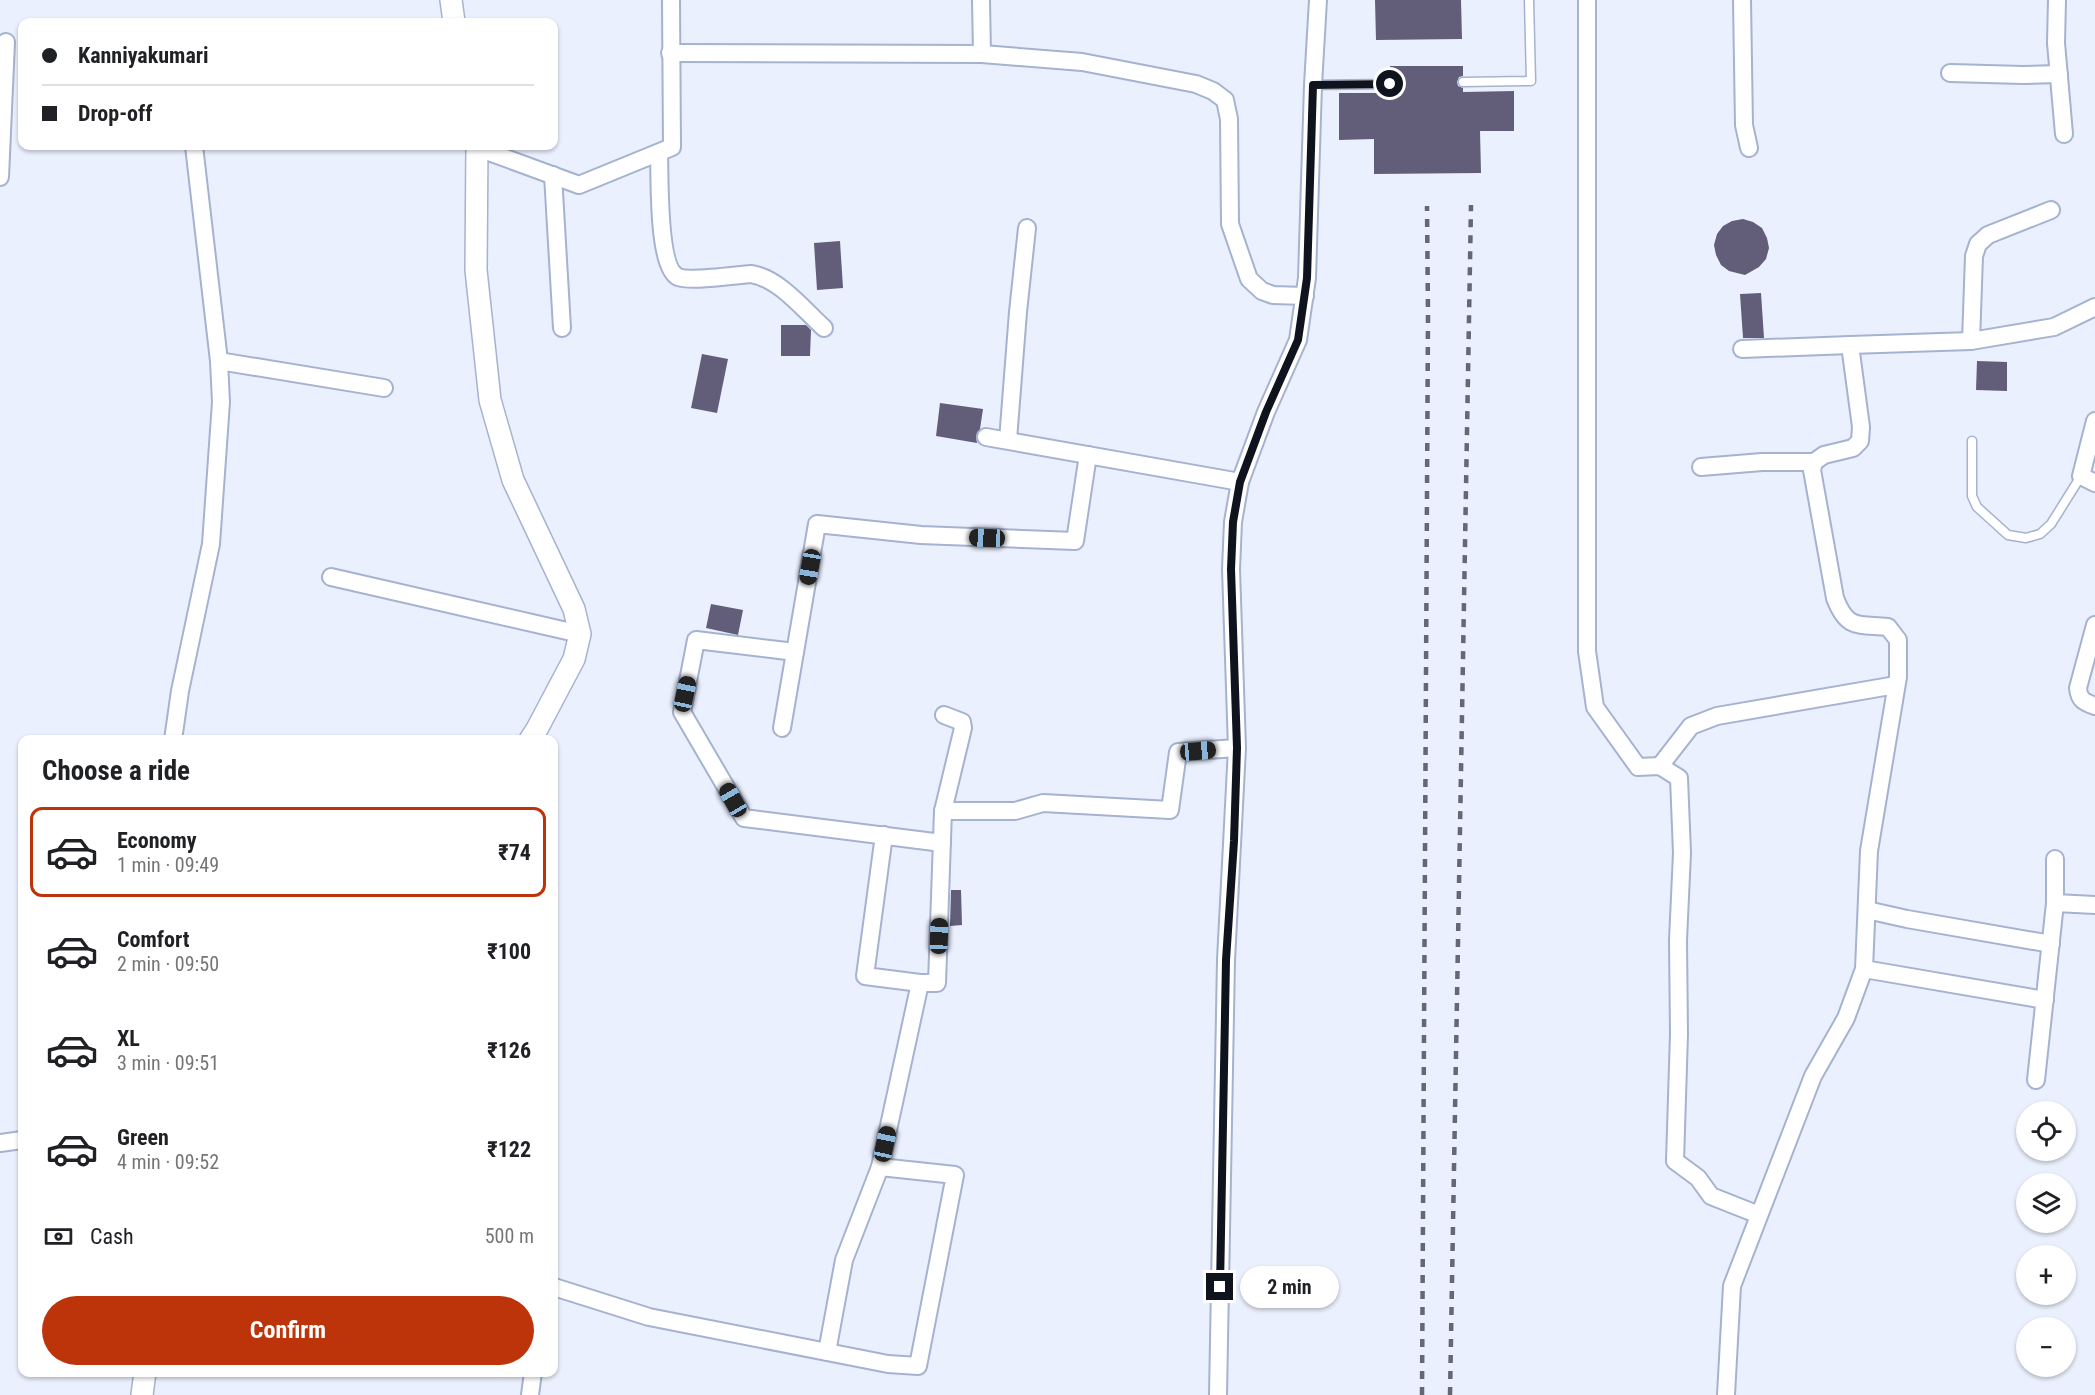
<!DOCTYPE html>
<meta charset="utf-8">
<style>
body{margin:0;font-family:"Roboto Condensed",sans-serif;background:#f2f2f2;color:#202124;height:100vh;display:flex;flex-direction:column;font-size:22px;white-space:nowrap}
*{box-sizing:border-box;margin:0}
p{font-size:20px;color:#757577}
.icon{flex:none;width:33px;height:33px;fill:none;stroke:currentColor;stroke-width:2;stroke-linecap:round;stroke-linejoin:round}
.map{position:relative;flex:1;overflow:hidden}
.sheet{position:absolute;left:18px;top:735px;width:540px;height:642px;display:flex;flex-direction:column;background:#fff;border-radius:12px;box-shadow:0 2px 4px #0004}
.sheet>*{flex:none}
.guide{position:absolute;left:18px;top:18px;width:540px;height:132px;border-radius:12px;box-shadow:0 2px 4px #0004;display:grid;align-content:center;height:132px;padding:0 24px;background:#fff}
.buttons{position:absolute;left:2016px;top:1101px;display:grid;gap:12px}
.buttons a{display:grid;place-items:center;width:60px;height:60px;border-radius:50%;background:#fff;box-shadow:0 2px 4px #0004;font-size:30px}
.end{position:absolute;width:27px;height:27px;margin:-14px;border:8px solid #0e131d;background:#fff;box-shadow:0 0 0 3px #fff}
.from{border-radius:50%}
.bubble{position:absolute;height:42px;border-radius:21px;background:#fff;box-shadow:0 2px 4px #0004;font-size:20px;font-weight:700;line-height:42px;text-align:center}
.car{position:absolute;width:18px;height:36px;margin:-18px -9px;border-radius:8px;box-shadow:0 0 4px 2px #0007;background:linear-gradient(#222 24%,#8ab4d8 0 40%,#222 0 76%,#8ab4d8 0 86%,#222 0)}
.guide b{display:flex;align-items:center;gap:21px;height:57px;font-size:22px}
.guide b+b{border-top:2px solid #e0e0e0}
.guide i{width:15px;height:15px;background:#202124}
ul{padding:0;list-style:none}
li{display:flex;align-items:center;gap:18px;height:90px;margin:0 12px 9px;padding:0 12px;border:3px solid transparent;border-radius:12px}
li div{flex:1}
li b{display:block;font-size:22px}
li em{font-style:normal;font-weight:700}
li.selected{border-color:#bd340b}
li>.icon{width:54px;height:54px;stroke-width:1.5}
h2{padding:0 24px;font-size:27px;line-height:72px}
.pay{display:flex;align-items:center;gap:15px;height:66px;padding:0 24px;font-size:22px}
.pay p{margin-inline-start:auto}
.button{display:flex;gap:12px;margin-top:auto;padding:12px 24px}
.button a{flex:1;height:69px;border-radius:36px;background:#bd340b;color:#fff;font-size:24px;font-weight:700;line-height:69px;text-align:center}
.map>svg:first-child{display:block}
</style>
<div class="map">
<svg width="2095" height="1395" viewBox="0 0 2095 1395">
<rect width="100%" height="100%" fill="#eaf0fd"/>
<g fill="#625e7a">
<path d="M 1375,0 L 1461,0 L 1462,39 L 1376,40 Z"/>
<path d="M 1390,66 L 1463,66 L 1463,76 L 1459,77 L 1457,82 L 1458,86 L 1463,88 L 1463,92 L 1514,91 L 1514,131 L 1480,131 L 1481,173 L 1374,174 L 1374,139 L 1339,140 L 1339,93 L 1390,93 L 1396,83 L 1394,79 L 1390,78 Z"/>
<path d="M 1743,219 L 1753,222 L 1762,228 L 1767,238 L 1769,248 L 1766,259 L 1759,267 L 1745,275 L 1729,271 L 1721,265 L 1716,255 L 1714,245 L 1717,234 L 1723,226 L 1732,221 Z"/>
<path d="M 840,241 L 843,288 L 817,290 L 814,243 Z"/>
<path d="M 1761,293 L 1764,338 L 1743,338 L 1740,294 Z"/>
<path d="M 781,325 L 806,325 L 811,330 L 810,356 L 781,356 Z"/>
<path d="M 702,354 L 728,359 L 717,413 L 691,408 Z"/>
<path d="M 1977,361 L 2007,362 L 2007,391 L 1976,390 Z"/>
<path d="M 940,403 L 983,409 L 980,429 L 976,436 L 977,443 L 936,436 Z"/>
<path d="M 711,604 L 743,610 L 738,635 L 706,628 Z"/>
<path d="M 951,890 L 961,890 L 962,925 L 950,926 Z"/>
</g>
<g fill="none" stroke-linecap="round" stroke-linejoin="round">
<defs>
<g id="service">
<path d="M 1463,82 L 1531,81 L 1529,0"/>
<path d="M 1313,85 L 1390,84"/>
<path d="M 1972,441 L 1972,496 L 1977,507 L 2008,535 L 2026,538 L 2040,534 L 2051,524 L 2081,476"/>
</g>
<g id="minor">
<path d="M 1587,0 L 1587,651 L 1595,707 L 1638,767 L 1660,766 L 1679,778 L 1682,853 L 1678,940 L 1679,1034 L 1675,1161 L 1698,1178 L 1711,1196 L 1759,1215"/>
<path d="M 1742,0 L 1744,125 L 1749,148"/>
<path d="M 2057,0 L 2056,43 L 2064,134"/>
<path d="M 670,53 L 982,54 L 981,0"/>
<path d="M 982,54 L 1082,62 L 1196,84 L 1213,91 L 1225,100 L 1229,119 L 1230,224 L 1249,279 L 1262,291 L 1273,295 L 1305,296"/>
<path d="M 1950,73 L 2023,75 L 2059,74"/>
<path d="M 478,148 L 579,185 L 672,147 L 671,0"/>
<path d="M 659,153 C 660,176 657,267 678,277 C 691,282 736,275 751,274 C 779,278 804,310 824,328"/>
<path d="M 553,175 L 562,328"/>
<path d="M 0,177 L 6,42"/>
<path d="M 1971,341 L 1974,256 L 1978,244 L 1988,235 L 2051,210"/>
<path d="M 1742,349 L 1850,345"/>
<path d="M 219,361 L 384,388"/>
<path d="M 2095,421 L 2081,476 L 2095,483"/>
<path d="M 986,437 L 1240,482"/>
<path d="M 1008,440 L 1018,312 L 1027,228"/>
<path d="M 1701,467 L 1762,462 L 1814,462"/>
<path d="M 331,577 L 580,634"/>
<path d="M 2095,625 L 2078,688 C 2079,700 2084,702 2095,706"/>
<path d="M 795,652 L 696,640 L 682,712 L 744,818 L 942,843"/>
<path d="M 782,728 L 817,524 L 921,535 L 1075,541 L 1088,455"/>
<path d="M 173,740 L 180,691 L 211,544 L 221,402 L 219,361 L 194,146"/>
<path d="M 1660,766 L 1691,726 L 1717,716 L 1896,685"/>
<path d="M 943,811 L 963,728 L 962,722 L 944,715"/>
<path d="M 884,835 L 865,976 L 920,983"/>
<path d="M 2055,903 L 2095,905"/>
<path d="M 1867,910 L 1907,919 L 2051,944"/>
<path d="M 1864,969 L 2045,1000"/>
<path d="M 2036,1080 L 2055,903 L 2055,859"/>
<path d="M 0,1143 L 22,1140"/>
<path d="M 554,1287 L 649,1317 L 888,1364 L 918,1366 L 955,1175 L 880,1167 L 920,983 L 937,983 L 943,811 L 1015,811 L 1043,803 L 1170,810 L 1178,752 L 1237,748"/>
<path d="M 827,1352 L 844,1260 L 880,1167"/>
<path d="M 530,1395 L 533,1372"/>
<path d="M 1218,1395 L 1226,960 L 1237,748 L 1231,569 L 1233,522 L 1240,482 L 1266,412 L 1298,340 L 1307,278 L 1313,85 L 1318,0"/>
<path d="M 1726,1395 L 1732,1286 L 1813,1076 L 1846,1018 L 1864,969 L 1869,851 L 1898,677 L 1898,640 L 1888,627 C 1858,624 1847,630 1835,598 L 1812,470 L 1814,462 L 1824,455 L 1853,448 L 1860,441 L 1861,427 L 1850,345 L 1971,341 L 2054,327 L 2095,307"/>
</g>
<g id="tertiary">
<path d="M 451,0 L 454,22"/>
<path d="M 477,146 L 476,270 L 490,400 L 513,480 L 574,609 L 580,634 L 574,659 L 537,729 L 530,740"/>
<path d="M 142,1395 L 145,1372"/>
</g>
</defs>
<use href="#service" stroke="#a5b2d0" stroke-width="11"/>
<use href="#minor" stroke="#a5b2d0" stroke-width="20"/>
<use href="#tertiary" stroke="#a5b2d0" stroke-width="24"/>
<use href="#service" stroke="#fff" stroke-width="8"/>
<use href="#minor" stroke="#fff" stroke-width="16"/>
<use href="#tertiary" stroke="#fff" stroke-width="21"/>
<g stroke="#636873" stroke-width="4.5" stroke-dasharray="8 8" stroke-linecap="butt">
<path d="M 1422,1395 L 1428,314 L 1427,206"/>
<path d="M 1450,1395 L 1471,205"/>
</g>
</g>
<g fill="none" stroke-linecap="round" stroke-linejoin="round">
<path stroke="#0e131d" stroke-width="8" d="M 1220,1287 L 1226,960 L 1234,841 L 1237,748 L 1231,569 L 1233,522 L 1240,482 L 1266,412 L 1298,340 L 1307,278 L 1313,85 L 1390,84"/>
</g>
</svg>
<div class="buttons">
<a><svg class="icon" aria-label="locate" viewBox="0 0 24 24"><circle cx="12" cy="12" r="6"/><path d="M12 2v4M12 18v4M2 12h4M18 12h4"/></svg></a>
<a><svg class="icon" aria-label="layers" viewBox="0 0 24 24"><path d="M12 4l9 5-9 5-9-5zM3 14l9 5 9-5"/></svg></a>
<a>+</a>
<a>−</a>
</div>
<i class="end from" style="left:1390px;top:84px"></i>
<i class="end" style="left:1220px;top:1287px"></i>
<div class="bubble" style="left:1240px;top:1266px;width:99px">2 min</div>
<i class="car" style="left:987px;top:538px;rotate:272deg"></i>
<i class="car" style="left:810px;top:567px;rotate:190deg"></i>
<i class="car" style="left:685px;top:694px;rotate:12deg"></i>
<i class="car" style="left:1198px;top:751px;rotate:85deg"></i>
<i class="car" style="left:733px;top:800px;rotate:330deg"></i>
<i class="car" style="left:939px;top:936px;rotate:2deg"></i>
<i class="car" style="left:885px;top:1144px;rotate:12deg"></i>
<div class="guide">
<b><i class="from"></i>Kanniyakumari</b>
<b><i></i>Drop-off</b>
</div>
<section class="sheet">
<h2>Choose a ride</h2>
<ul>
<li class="selected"><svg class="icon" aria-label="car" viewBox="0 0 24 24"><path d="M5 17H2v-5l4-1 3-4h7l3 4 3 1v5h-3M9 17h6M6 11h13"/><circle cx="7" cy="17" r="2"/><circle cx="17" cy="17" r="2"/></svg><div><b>Economy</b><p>1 min · 09:49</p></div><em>₹74</em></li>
<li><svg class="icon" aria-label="car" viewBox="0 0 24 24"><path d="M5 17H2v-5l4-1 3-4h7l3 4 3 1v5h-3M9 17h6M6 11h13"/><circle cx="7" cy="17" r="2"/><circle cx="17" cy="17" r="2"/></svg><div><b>Comfort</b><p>2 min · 09:50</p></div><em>₹100</em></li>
<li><svg class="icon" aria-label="car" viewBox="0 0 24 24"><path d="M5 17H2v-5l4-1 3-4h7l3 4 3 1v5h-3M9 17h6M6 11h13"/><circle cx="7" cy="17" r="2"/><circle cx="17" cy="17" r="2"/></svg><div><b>XL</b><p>3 min · 09:51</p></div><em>₹126</em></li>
<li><svg class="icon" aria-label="car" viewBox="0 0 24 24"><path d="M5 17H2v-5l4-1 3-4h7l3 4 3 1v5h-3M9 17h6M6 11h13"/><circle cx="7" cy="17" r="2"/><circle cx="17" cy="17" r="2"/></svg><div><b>Green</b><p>4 min · 09:52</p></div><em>₹122</em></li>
</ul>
<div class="pay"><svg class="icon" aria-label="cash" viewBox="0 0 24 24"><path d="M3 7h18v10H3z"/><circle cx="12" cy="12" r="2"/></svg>Cash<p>500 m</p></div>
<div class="button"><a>Confirm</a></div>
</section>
</div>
